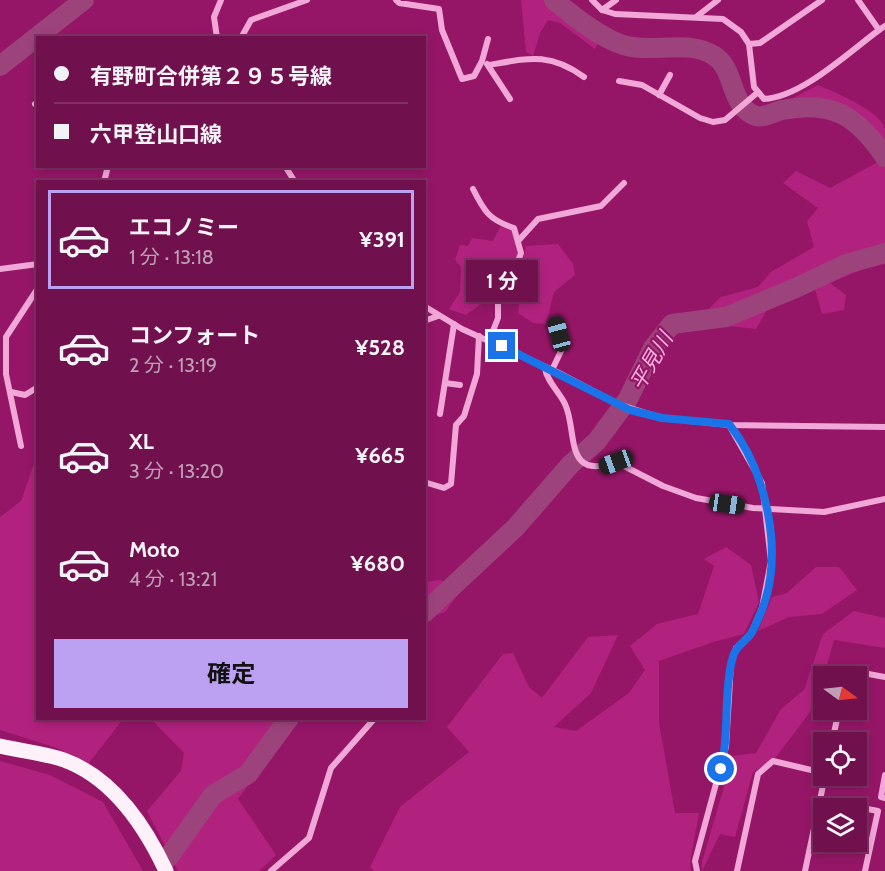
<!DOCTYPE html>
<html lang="ja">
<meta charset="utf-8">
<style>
body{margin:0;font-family:Cabin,"Noto Sans JP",sans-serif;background:#751954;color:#f1f3f6;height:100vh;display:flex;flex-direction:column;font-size:22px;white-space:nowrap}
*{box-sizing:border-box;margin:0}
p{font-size:20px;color:#c09db6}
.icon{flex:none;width:33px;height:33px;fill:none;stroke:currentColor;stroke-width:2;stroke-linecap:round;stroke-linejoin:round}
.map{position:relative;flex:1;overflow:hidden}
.sheet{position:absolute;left:36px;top:180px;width:390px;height:540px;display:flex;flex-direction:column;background:#70104d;border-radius:0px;box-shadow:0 3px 9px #0003,0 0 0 2px #823065}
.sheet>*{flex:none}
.banner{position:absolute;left:36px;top:36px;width:390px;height:132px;border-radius:0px;box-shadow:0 3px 9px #0003,0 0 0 2px #823065;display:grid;align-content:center;height:132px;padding:0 18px;background:#70104d}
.needle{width:39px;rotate:105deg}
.fabs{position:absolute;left:813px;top:666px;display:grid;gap:12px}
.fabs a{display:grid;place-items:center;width:54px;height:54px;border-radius:0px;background:#70104d;box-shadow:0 3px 9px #0003,0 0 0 2px #823065;font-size:30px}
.end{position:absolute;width:27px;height:27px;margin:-14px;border:8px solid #1a73e8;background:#fff;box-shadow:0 0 0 3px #fff}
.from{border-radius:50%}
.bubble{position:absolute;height:42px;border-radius:0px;background:#70104d;box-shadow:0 3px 9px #0003,0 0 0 2px #823065;font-size:20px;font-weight:700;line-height:42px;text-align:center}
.car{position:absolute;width:18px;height:36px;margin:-18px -9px;border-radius:8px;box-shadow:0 0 4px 2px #0007;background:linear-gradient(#222 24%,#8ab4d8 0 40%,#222 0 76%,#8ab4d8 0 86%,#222 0)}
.banner b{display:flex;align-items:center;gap:21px;height:57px;font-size:22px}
.banner b+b{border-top:2px solid #823065}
.banner i{width:15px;height:15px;background:#f1f3f6}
ul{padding:10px 0 0;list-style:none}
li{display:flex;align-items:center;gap:18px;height:99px;margin:0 12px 9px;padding:0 6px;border:3px solid transparent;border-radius:0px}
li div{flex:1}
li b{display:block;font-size:22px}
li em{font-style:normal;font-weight:700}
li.selected{border-color:#bca0f2}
li>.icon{width:54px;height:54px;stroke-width:1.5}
.button{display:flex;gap:12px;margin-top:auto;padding:12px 18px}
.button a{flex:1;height:69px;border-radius:0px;background:#bca0f2;color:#111;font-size:24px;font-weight:700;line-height:69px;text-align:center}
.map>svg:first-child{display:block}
</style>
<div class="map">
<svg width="885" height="871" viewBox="0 0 885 871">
<rect width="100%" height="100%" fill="#951667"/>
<g fill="#b1227e">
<path d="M 521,0 L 549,0 L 600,39 L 595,49 L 560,23 L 548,20 L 540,33 L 533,56 L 526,52 Z"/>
<path d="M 818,85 C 834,92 881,111 885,129 C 885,137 885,146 885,154 C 848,120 837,115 788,106 L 793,98 Z"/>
<path d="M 880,161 L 885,166 L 885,260 L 830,283 L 846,295 L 844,310 L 822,314 L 815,289 L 768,308 L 756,329 L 695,322 L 721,297 L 758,287 L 771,272 L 814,247 L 807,221 L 818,208 L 783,183 L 796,171 L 830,188 Z"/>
<path d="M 500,227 L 514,231 L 518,255 L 509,281 L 495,300 L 484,302 L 466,315 L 449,309 L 460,292 L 461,267 L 455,260 L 460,245 L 468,246 L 472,238 L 493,241 Z"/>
<path d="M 558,244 L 573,264 L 575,275 L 554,292 L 546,324 L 533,323 L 518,313 L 520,300 L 504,301 L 521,269 L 526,246 Z"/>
<path d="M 37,455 L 38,718 L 123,719 L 89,763 L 54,747 L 0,730 L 0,517 L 21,501 Z"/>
<path d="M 726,547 L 751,565 L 759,602 L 744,634 L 713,642 L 659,661 L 659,723 L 675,813 L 699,813 L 690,862 L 691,871 L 374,871 L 370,867 L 400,807 L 469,752 L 447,727 L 503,654 L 513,653 L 529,687 L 542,698 L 588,637 L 618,635 L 591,693 L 554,727 L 576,731 L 629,693 L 645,670 L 630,646 L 657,624 L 698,614 L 714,566 L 704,559 Z"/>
<path d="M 816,567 L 839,567 L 857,590 L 822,614 L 789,617 L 758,631 L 772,597 L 787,593 Z"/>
<path d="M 441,580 L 459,593 L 445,612 L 425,619 L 425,582 Z"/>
<path d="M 854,611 L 885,618 L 885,648 L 834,640 L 816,704 L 776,757 L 753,772 L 735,837 L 720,834 L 702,871 L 702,862 L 733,756 L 756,753 L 781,709 L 804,690 L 823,634 Z"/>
<path d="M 151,719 L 297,719 L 238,799 L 276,855 L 259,871 L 178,871 L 147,811 L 181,771 L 184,753 Z"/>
<path d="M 0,761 L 50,775 L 103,802 L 143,871 L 0,871 Z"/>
</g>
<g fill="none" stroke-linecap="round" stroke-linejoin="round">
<g stroke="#9d437c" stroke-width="20">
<path d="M 554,0 C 573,16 599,37 623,45 C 651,54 687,39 713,55 C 737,69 728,106 756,116 C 764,118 774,112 782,110 C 833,100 857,116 885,157"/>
<path d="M 0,66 L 84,0"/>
<path d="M 424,613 L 516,527 L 570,465 L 597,441 L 628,399 L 653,348 L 672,324 L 726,317 L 798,287 L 846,264 L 885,253"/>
<path d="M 168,858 L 213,795 L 248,774 L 289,718"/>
</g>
<g stroke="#f1a7d7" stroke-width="6">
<path d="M 396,0 L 399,3 L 439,9 L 442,30 L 462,79 L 474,76 L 482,61 L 488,39"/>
<path d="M 592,0 L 602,10 L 615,14 L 723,19 L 741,32 L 749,44 L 754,87 L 764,99 C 802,97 849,52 879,30"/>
<path d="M 858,0 L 879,30 L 885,26"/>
<path d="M 602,10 L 616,0"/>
<path d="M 696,17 L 718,0"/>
<path d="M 217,38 L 214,17 L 221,0"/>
<path d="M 241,38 L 251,20 L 307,0"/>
<path d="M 749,44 L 760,43 L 822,0"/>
<path d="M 487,64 L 510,99"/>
<path d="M 489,65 C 529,58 550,52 584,77"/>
<path d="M 619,81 L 642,85 L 700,118 L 713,122 L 725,120 L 757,93"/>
<path d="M 659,95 L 670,75"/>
<path d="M 35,104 L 38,102"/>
<path d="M 285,166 L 295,182"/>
<path d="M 104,182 L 108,166"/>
<path d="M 473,189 C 484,211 489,220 514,228 L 521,253 L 511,281 L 498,299 L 498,318 L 489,341"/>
<path d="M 519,240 L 538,219 L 601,206 L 624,183"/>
<path d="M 0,269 L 38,264"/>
<path d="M 424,306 L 462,329 L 557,372 L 618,404 L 662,418 L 729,425 L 885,427"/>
<path d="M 424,321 L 438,316"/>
<path d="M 545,368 C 547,382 559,391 565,404 C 578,432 563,481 616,462 L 663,486 L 696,498 L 753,508 L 824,512 L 885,499"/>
<path d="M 552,370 L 563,347 L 556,321"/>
<path d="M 445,383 L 460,385"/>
<path d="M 11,392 L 25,395 L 38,387"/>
<path d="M 440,414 L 454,324"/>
<path d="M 21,446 L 6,374 L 6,337 L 38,288"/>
<path d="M 424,482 L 444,488 L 451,484 L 456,425 L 464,416 L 477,374 L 479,336"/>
<path d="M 846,676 L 847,670 L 885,677"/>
<path d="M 832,742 L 839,710"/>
<path d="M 885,775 L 881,797 L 885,798"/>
<path d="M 820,800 L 878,811 L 865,871"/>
<path d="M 271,871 L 309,838 L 331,768 L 375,718"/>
<path d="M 697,871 L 695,861 L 726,747 L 731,663 L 736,648 L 751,634 L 762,608 L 771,561 L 762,483 L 729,425"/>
<path d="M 737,871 L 758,774 L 773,761 L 824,773"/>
<path d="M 805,871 L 825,776"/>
</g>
<path stroke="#fff1f9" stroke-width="15" d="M 0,746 C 21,751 44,753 64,760 C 113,778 145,826 166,871"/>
</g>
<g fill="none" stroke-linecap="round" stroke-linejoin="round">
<path stroke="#1a73e8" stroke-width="8" d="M 502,346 L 630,410 L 662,418 L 729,424 C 767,472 784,553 762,610 C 758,618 755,629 750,635 C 742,644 735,647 732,660 C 723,695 730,733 721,769"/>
</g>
<g text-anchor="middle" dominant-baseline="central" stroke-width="4.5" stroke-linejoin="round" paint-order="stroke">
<g font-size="21" font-style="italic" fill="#f8b3e0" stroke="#951667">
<text transform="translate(651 361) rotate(-60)">平見川</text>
</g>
</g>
</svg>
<div class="fabs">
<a><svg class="needle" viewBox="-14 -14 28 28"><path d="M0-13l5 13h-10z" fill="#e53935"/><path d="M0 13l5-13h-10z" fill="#c09db6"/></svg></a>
<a><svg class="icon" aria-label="locate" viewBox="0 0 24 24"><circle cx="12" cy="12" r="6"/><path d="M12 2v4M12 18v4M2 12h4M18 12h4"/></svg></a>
<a><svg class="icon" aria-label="layers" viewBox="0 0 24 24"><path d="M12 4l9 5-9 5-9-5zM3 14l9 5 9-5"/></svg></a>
</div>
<i class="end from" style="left:721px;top:769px"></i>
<i class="end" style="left:502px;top:346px"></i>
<div class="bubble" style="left:466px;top:260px;width:72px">1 分</div>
<i class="car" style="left:559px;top:334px;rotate:345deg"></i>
<i class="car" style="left:616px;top:462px;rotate:250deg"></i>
<i class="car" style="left:727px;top:504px;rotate:98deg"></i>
<div class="banner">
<b><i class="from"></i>有野町合併第２９５号線</b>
<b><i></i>六甲登山口線</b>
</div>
<section class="sheet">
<ul>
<li class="selected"><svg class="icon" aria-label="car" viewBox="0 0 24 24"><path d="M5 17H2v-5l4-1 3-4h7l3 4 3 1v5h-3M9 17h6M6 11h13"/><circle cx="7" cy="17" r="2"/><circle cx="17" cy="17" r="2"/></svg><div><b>エコノミー</b><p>1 分 · 13:18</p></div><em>¥391</em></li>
<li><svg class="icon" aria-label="car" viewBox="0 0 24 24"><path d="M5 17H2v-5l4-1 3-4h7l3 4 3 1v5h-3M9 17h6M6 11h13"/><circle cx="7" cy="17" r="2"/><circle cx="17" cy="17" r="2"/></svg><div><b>コンフォート</b><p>2 分 · 13:19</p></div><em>¥528</em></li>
<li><svg class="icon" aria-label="car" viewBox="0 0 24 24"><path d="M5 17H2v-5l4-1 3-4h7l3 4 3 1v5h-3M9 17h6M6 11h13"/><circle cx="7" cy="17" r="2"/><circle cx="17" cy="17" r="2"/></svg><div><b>XL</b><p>3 分 · 13:20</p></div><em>¥665</em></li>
<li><svg class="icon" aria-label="car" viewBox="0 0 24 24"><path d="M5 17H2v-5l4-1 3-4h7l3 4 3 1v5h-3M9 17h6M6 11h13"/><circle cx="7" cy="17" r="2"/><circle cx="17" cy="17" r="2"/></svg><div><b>Moto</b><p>4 分 · 13:21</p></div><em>¥680</em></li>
</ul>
<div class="button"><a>確定</a></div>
</section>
</div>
